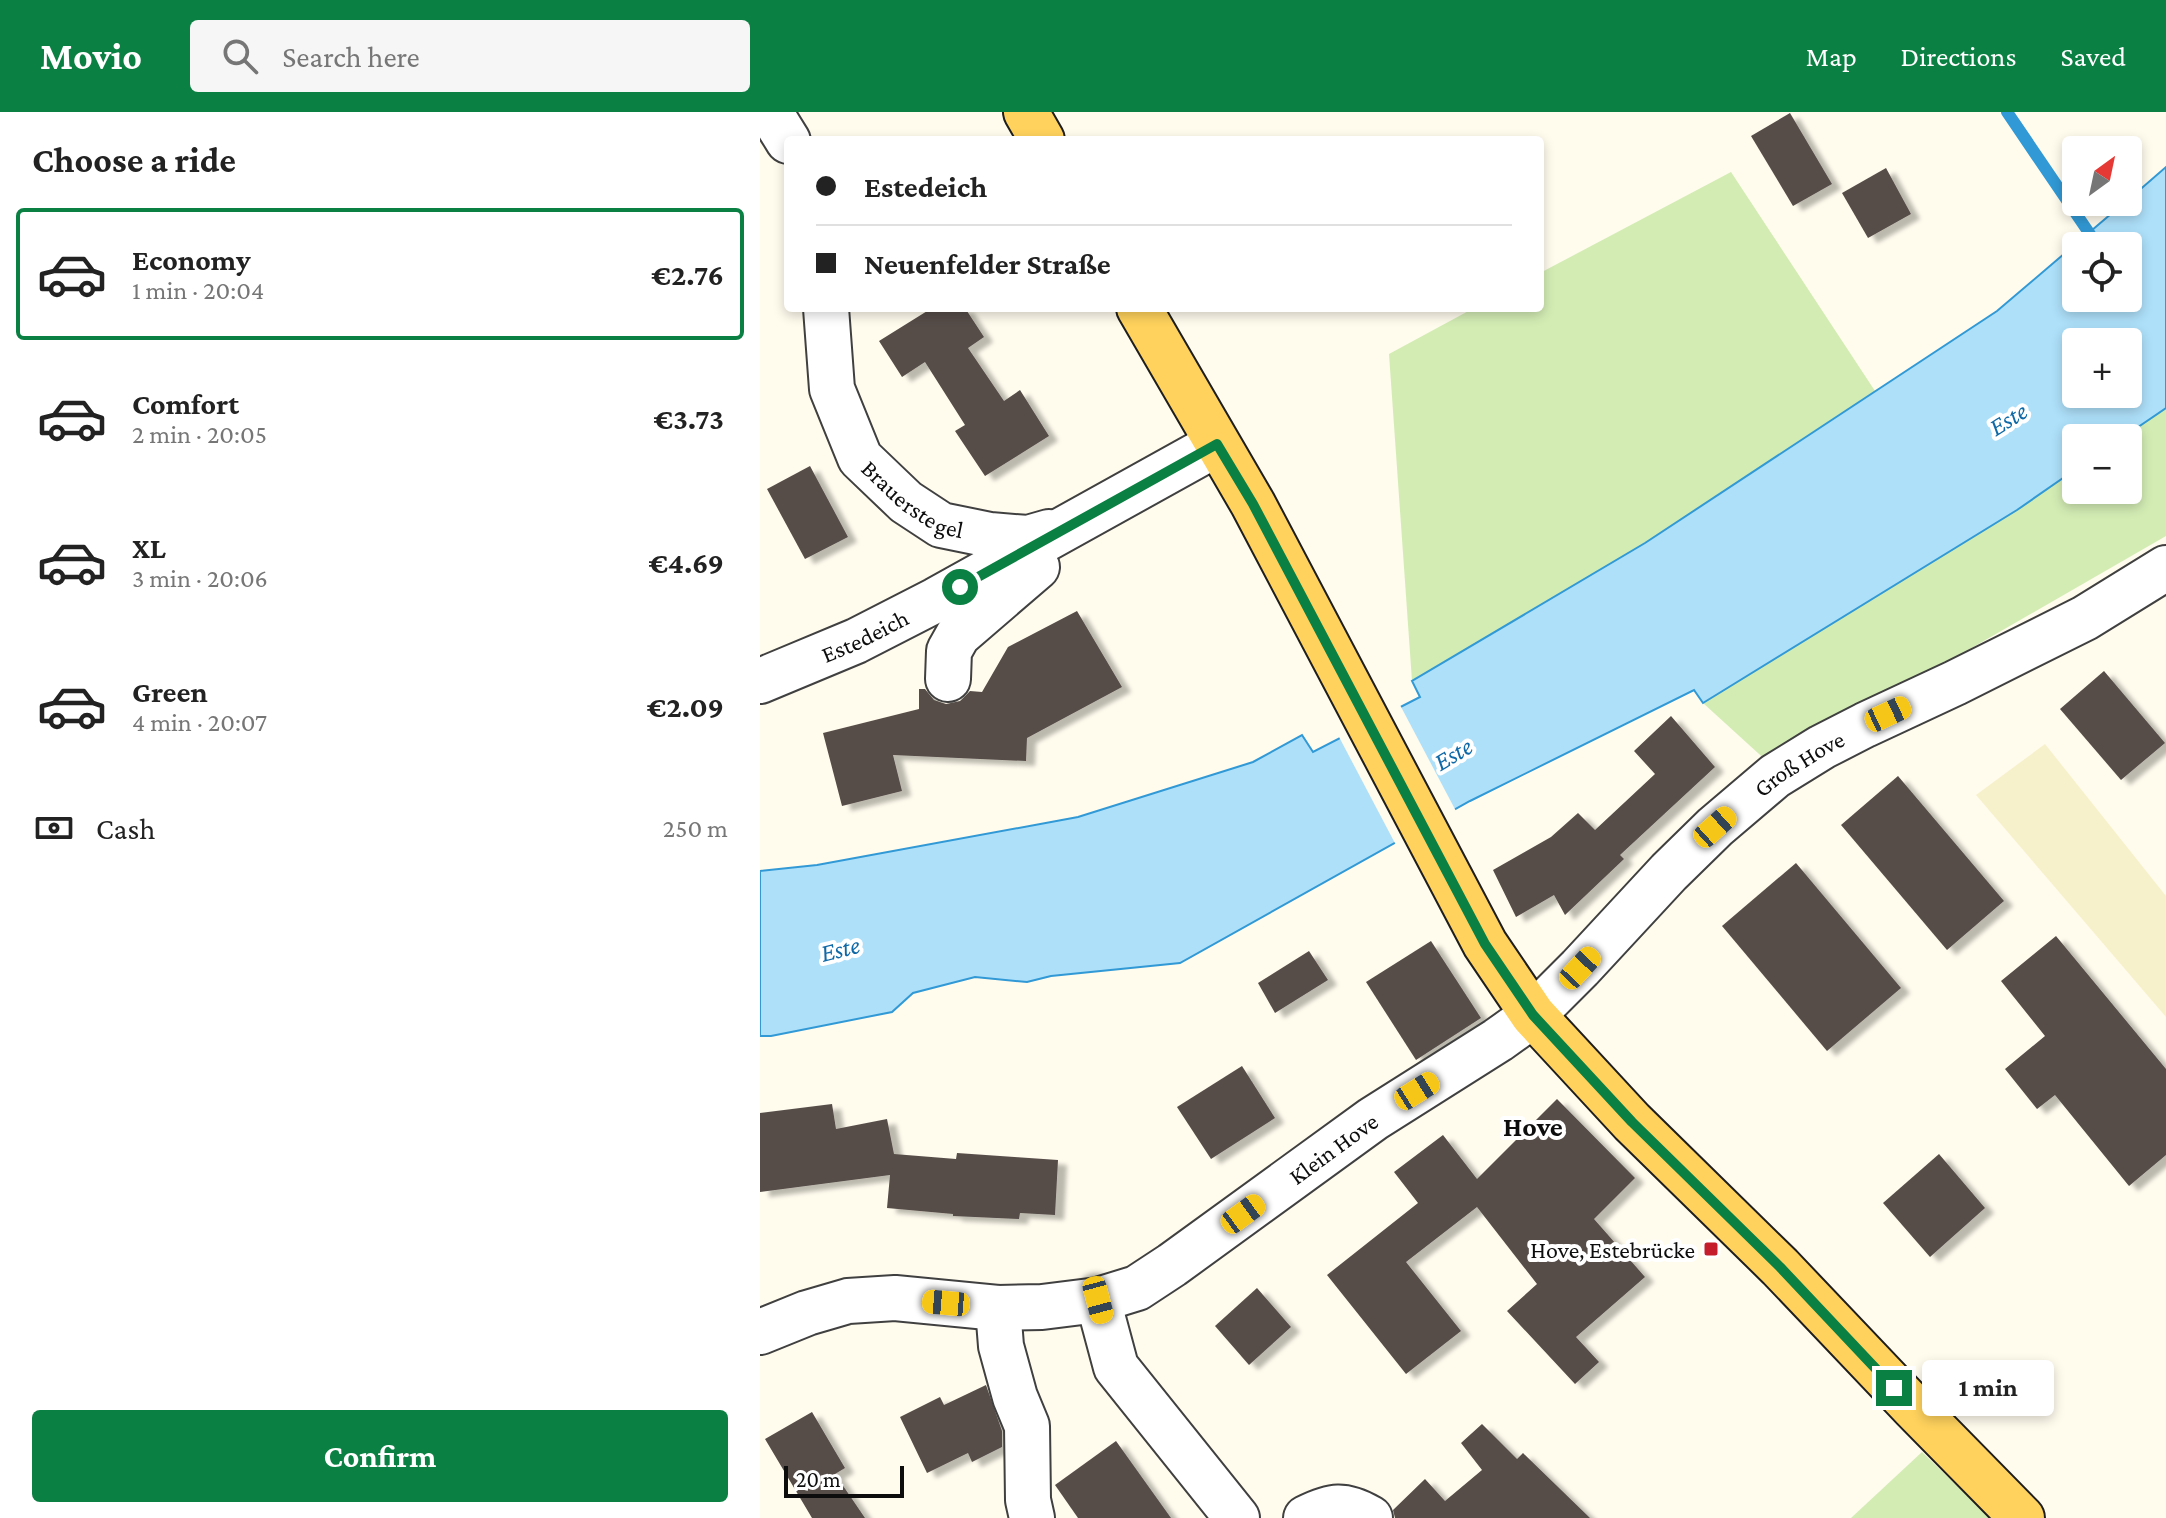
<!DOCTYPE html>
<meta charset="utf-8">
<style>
body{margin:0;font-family:"Crimson Pro",serif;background:#f6f6f6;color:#222;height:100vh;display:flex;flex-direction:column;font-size:30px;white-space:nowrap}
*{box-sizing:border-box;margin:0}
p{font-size:26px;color:#767676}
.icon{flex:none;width:44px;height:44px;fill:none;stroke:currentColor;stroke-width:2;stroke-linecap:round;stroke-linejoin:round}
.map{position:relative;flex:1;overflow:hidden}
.panel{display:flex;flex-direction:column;background:#fff;width:760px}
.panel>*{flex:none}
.banner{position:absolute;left:24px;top:24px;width:760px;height:176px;border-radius:8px;box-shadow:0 4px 12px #0003;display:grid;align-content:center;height:176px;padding:0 32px;background:#fff}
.needle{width:52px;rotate:33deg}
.fabs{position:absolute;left:1302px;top:24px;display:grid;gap:16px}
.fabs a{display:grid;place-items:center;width:80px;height:80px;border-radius:8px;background:#fff;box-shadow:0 4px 12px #0003;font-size:40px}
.scale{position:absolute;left:24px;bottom:20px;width:120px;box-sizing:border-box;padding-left:8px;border:4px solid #0d0d0d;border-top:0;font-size:22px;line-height:28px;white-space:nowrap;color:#0d0d0d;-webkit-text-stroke:6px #fff;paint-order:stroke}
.end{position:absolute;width:36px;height:36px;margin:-18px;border:10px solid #0b8043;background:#fff;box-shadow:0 0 0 4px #fff}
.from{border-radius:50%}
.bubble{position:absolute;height:56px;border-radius:8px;background:#fff;box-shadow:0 4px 12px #0003;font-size:26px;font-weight:700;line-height:56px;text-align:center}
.car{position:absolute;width:24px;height:48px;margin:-24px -12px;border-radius:10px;box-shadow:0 0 6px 2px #0007;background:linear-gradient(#f5c518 24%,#345 0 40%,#f5c518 0 76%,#345 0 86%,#f5c518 0)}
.banner b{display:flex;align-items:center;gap:28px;height:76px;font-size:30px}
.banner b+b{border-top:2px solid #e0e0e0}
.banner i{width:20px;height:20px;background:#222}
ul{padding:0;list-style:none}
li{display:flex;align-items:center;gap:24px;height:132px;margin:0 16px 12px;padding:0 16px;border:4px solid transparent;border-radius:8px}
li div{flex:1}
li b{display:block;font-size:30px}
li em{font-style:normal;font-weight:700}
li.selected{border-color:#0b8043}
li>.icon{width:72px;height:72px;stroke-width:1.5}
h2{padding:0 32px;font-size:36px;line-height:96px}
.pay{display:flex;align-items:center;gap:20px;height:88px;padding:0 32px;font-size:30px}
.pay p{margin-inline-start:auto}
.button{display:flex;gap:16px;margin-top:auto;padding:16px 32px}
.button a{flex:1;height:92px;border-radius:8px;background:#0b8043;color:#fff;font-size:32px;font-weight:700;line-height:92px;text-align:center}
header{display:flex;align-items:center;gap:48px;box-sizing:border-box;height:112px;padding:0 40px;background:#0b8043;color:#fff}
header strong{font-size:38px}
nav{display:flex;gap:44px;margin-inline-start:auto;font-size:28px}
.search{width:560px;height:72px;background:#f6f6f6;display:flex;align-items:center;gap:20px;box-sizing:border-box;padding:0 28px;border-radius:8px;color:#767676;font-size:30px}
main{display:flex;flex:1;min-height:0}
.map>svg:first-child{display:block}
</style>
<header>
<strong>Movio</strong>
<div class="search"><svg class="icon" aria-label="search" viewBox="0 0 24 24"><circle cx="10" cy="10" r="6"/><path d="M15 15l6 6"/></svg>Search here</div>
<nav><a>Map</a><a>Directions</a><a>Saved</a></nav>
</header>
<main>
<section class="panel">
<h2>Choose a ride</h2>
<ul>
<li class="selected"><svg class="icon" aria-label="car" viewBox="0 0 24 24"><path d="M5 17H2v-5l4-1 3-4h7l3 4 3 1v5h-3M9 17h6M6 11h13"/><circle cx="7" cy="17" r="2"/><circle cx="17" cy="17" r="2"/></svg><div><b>Economy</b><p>1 min · 20:04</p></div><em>€2.76</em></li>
<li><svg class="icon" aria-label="car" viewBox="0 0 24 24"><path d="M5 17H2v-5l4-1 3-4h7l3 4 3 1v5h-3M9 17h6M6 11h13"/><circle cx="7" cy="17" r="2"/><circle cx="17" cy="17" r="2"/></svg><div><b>Comfort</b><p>2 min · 20:05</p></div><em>€3.73</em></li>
<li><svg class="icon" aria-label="car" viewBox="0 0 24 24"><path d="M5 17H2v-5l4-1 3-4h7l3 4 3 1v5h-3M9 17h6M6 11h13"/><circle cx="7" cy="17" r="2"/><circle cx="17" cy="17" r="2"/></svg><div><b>XL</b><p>3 min · 20:06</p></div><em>€4.69</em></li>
<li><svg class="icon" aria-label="car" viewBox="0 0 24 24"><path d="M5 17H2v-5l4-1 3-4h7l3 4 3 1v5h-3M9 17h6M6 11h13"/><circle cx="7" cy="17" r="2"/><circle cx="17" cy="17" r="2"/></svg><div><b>Green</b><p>4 min · 20:07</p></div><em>€2.09</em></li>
</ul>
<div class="pay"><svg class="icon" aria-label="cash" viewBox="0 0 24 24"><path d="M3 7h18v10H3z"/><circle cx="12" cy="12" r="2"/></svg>Cash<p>250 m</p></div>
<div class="button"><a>Confirm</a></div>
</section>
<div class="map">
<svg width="1406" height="1406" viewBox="0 0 1406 1406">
<defs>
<filter id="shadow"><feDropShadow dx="9" dy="5" stdDeviation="2" flood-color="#0004"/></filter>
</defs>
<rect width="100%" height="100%" fill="#fffbed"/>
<path fill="#f7f1cb" d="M 1285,632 L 1406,784 L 1406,905 L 1216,683 Z"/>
<g fill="#d3ecb4">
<path d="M 971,60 L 1115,279 L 885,431 L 652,569 L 629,242 L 714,196 L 780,196 L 780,161 Z"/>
<path d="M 1406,296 L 1406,424 L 1010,652 L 943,591 L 1257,398 L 1316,357 L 1316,378 L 1368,378 L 1368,326 L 1362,326 Z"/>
<path d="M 1162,1340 L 1230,1406 L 1091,1406 Z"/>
</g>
<path fill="#aee0fa" stroke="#3199d5" stroke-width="2" fill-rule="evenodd" d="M 1406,55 L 1406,296 L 1362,326 L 1316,326 L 1316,357 L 1257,398 L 943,591 L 934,578 L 710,689 L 420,851 L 291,864 L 267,870 L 215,865 L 153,881 L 132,900 L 11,924 L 0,924 L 0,759 L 57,753 L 318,705 L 493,650 L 542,623 L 553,640 L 660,585 L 652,569 L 885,431 L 1237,199 L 1365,90 L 1368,90 L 1368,88 ZM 1316,134 L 1368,134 L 1368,186 L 1316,186 ZM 1316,230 L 1368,230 L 1368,282 L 1316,282 Z"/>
<path fill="#fffbed" d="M 639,591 L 697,701 L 637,735 L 578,623 Z"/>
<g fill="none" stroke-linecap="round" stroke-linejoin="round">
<path stroke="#3199d5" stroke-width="12" d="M 1247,0 L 1338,134"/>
</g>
<g fill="#564d49" filter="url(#shadow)">
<path d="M 1030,1 L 1072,72 L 1033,94 L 991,24 Z"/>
<path d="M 1126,56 L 1151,102 L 1108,126 L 1082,81 Z"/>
<path d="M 172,196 L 205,196 L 224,225 L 208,236 L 244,289 L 260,278 L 289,324 L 225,364 L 195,319 L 205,313 L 165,250 L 142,265 L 119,229 Z"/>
<path d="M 50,354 L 88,425 L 45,447 L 7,377 Z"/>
<path d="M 317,499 L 362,575 L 267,626 L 266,649 L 133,643 L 142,679 L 82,694 L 63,621 L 159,597 L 159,577 L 165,577 L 174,588 L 186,592 L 200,589 L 210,579 L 222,580 L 248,535 Z"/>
<path d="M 1344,559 L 1405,631 L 1361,668 L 1300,597 Z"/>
<path d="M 911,604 L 955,655 L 860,743 L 864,747 L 805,803 L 794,783 L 756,805 L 733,758 L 791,725 L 818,701 L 835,718 L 895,662 L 874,639 Z"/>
<path d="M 1138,664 L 1244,789 L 1187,838 L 1081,713 Z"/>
<path d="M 1036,751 L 1141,876 L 1067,939 L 962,814 Z"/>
<path d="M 1296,824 L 1406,957 L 1406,1043 L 1369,1074 L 1295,983 L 1277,997 L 1245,957 L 1285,924 L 1241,869 Z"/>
<path d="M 671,829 L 721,906 L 656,948 L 606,870 Z"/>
<path d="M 549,839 L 568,868 L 515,901 L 498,871 Z"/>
<path d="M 482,954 L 515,1006 L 451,1047 L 417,995 Z"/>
<path d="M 797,987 L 875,1066 L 834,1107 L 885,1165 L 816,1225 L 839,1250 L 815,1272 L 747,1199 L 777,1172 L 717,1095 L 646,1150 L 701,1219 L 646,1262 L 567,1163 L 658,1091 L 634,1060 L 683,1023 L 717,1067 Z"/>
<path d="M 72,992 L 76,1017 L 127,1007 L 134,1042 L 196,1047 L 197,1041 L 298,1048 L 295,1103 L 260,1101 L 259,1107 L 193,1104 L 193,1102 L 127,1096 L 130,1063 L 0,1080 L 0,1001 Z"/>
<path d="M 1179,1042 L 1225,1096 L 1170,1145 L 1123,1091 Z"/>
<path d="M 497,1176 L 531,1215 L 489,1253 L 455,1214 Z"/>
<path d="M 226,1273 L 242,1319 L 242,1335 L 212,1350 L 208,1341 L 167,1361 L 140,1305 L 180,1285 L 184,1293 Z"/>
<path d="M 52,1300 L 85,1356 L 75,1362 L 105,1406 L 52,1406 L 5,1327 Z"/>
<path d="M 722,1312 L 757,1347 L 763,1341 L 830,1406 L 635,1406 L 633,1398 L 665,1367 L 685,1389 L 722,1358 L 701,1331 Z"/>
<path d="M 356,1329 L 411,1406 L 318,1406 L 295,1373 Z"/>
</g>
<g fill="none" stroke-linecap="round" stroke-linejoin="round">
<defs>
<g id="minor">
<path d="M 10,0 L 28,29"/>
<path id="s1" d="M 66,196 L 72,277 L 100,346 L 146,390 L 181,413 L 230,423 L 268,426 L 289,420"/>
<path d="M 188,567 L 189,539 L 198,523 L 277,455"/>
<path id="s2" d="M 0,569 L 96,529 L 176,488 L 457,332"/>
<path d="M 338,1188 L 356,1255 L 477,1406"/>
<path d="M 238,1196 L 241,1234 L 255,1285 L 267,1314 L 268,1388 L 272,1406"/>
<path id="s3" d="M 0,1220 L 47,1201 L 88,1189 L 135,1186 L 238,1196 L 282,1195 L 338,1188 L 377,1176 L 412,1153 L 613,1007 L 738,928 L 773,903 L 820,856 L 909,760 L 955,715 L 1015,664 L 1062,635 L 1105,613 L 1195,571 L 1325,506 L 1406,456"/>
<path d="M 546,1406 C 572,1393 584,1391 610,1406"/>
</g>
<g id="major">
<path d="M 266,0 L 282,28"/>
<path d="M 379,196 L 493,392 L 725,832 L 773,903 L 872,1010 L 1020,1155 L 1154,1296 L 1262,1406"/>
</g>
</defs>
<use href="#minor" stroke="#404040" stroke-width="48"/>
<use href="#major" stroke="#1e1e1e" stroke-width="48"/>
<use href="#minor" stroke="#fff" stroke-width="44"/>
<use href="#major" stroke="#ffd25d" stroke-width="44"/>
</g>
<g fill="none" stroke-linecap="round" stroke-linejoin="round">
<path stroke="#0b8043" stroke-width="10" d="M 200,475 L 457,332 L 493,392 L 725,832 L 773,903 L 872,1010 L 1020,1155 L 1134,1276"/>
</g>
<rect fill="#c51d2b" stroke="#fff" stroke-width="3" x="943" y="1129" width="16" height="16" rx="4"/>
<g text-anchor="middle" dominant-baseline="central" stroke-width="8" stroke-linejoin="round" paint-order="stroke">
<g font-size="24" fill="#0d0d0d" stroke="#fff">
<text stroke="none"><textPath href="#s1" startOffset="224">Brauerstegel</textPath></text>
<text stroke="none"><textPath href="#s2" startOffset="114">Estedeich</textPath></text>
<text stroke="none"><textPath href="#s3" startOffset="1234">Groß Hove</textPath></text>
<text stroke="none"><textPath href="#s3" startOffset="626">Klein Hove</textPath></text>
</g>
<g font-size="24" fill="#0d0d0d" stroke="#fff" text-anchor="end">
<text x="935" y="1137">Hove, Estebrücke</text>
</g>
<g font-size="26" font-style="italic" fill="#0f69a6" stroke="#fff">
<text transform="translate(1248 307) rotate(-32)">Este</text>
<text transform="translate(693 642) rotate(-31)">Este</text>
<text transform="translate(80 837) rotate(-14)">Este</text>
</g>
<g font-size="28" font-weight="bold" fill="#0d0d0d" stroke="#fff">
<text x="773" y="1014">Hove</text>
</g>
</g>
</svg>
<div class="fabs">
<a><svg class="needle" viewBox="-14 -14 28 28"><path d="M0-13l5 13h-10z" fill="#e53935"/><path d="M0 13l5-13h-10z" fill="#767676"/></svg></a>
<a><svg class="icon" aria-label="locate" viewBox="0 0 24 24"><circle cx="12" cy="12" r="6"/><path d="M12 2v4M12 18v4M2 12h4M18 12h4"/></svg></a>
<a>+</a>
<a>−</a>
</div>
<div class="scale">20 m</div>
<i class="end from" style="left:200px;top:475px"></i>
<i class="end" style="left:1134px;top:1276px"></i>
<div class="bubble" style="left:1162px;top:1248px;width:132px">1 min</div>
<i class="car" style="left:1128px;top:602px;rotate:65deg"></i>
<i class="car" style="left:955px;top:715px;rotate:48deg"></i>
<i class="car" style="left:820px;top:856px;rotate:43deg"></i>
<i class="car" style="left:657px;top:979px;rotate:58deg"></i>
<i class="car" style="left:483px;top:1102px;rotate:54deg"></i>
<i class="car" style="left:338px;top:1188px;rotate:165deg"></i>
<i class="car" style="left:186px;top:1191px;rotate:275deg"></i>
<div class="banner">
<b><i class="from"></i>Estedeich</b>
<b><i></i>Neuenfelder Straße</b>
</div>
</div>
</main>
